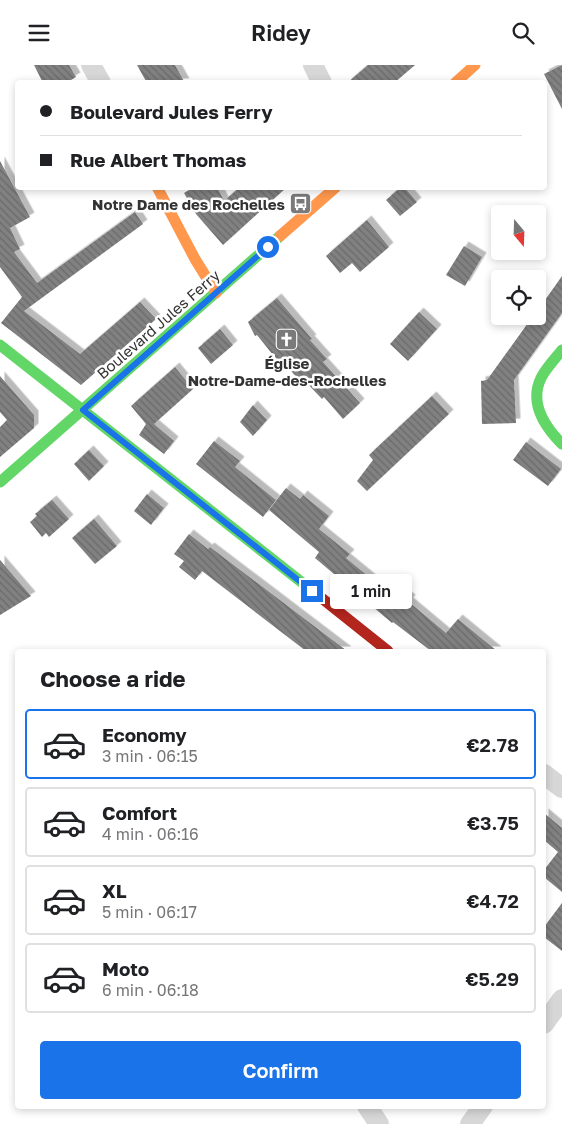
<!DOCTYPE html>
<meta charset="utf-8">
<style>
body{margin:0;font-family:"Golos Text",sans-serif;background:#f2f2f2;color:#202124;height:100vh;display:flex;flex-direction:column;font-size:19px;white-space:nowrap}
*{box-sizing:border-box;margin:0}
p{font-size:16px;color:#757577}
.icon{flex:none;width:28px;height:28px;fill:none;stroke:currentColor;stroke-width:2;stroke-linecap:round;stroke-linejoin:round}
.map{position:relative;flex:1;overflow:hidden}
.drawer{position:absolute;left:15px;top:584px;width:531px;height:460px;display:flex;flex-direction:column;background:#fff;border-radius:5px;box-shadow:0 2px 8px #0003}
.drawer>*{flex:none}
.hud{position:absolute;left:15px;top:15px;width:532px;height:110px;border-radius:5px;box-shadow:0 2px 8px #0003;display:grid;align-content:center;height:110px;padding:0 25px;background:#fff}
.needle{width:32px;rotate:161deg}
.fabs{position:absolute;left:491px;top:140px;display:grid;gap:10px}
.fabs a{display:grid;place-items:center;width:55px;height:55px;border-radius:5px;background:#fff;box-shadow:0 2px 8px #0003;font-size:25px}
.end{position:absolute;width:22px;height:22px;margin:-11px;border:6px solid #1a73e8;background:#fff;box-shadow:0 0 0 2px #fff}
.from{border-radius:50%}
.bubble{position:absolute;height:35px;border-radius:5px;background:#fff;box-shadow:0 2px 8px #0003;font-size:16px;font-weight:600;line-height:35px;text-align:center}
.hud b{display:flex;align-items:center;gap:18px;height:48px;font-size:19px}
.hud b+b{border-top:1px solid #e0e0e0}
.hud i{width:12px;height:12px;background:#202124}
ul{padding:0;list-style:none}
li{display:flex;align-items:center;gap:15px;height:70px;margin:0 10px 8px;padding:0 15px;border:2px solid #e0e0e0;border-radius:5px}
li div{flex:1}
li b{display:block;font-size:19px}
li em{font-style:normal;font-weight:600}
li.active{border-color:#1a73e8}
li>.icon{width:45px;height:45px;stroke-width:1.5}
h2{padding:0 25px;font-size:22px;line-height:60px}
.cta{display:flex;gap:10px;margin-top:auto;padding:10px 25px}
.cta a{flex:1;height:58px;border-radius:5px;background:#1a73e8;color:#fff;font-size:20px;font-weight:600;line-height:58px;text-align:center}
header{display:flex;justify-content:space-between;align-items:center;height:65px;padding:0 25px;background:#fff;font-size:22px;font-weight:600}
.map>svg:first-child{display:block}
</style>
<header><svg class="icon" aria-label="menu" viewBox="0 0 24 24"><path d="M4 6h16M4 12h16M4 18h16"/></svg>Ridey<svg class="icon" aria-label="search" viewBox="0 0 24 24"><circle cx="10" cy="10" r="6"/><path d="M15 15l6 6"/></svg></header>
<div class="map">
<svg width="562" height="1059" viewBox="0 0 562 1059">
<defs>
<pattern id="building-back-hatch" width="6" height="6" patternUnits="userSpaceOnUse" patternTransform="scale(1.25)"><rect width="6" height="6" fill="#818181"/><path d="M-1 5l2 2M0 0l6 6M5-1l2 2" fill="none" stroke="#6a6a6a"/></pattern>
<filter id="shadow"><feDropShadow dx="4.5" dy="-4.5" stdDeviation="0" flood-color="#0004"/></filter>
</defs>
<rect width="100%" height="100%" fill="#fff"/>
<g fill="url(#building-back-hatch)" filter="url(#shadow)">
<path d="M 34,0 L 69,0 L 76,12 L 66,18 L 43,18 Z"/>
<path d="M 137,0 L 175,0 L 185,18 L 147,18 Z"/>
<path d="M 368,0 L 415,0 L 394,18 L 347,18 Z"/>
<path d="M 562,0 L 562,44 L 544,9 Z"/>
<path d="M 0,96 L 30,152 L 10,163 L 20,184 L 14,187 L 37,218 L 135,147 L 143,159 L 24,246 L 80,289 L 140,237 L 156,254 L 81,320 L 1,258 L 22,232 L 0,202 Z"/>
<path d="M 194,122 L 217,122 L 224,136 L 240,122 L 287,122 L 223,180 L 196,149 L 184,128 Z"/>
<path d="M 401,122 L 404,122 L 417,137 L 400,151 L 386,135 Z"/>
<path d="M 367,155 L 389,182 L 360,207 L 352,198 L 340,208 L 326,191 Z"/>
<path d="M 464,181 L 482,192 L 465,221 L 446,210 Z"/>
<path d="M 562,211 L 562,248 L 514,315 L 516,358 L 482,359 L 481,316 L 487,315 L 533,251 L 538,251 L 538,245 Z"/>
<path d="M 277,233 L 312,274 L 310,275 L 327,294 L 323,297 L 360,338 L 343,354 L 324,332 L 322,334 L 303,314 L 300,316 L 284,298 L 282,299 L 273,290 L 257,270 L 255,271 L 248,257 Z"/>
<path d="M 419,247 L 437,264 L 408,296 L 390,279 Z"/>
<path d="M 220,264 L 233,280 L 211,299 L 198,283 Z"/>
<path d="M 175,302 L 193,324 L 154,359 L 174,376 L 164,389 L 139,370 L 146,359 L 131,341 Z"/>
<path d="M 0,311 L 34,350 L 34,363 L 0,392 L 0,362 L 7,355 L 0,347 Z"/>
<path d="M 432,331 L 449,349 L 367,426 L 357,416 L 373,395 L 369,390 Z"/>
<path d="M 253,340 L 267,355 L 253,371 L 240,357 Z"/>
<path d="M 214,376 L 240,396 L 235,402 L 276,435 L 263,452 L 196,399 Z"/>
<path d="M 526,377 L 561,404 L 548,421 L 513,395 Z"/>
<path d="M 89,385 L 104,401 L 89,416 L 74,399 Z"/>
<path d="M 286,423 L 300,434 L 303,430 L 329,451 L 319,464 L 350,489 L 346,493 L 385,525 L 391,518 L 411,534 L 409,537 L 446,568 L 458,554 L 497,586 L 431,586 L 393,557 L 392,558 L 315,493 L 319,487 L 269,445 Z"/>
<path d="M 147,429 L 164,443 L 151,460 L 134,446 Z"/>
<path d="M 52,435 L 69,454 L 49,472 L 46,468 L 42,472 L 30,457 L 37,451 L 35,449 Z"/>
<path d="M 94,454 L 117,481 L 95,499 L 72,473 Z"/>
<path d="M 189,469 L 208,484 L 210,482 L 347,586 L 306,586 L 202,506 L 195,515 L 179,502 L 184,496 L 174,489 Z"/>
<path d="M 0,495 L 31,531 L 0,550 Z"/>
<path d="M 544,748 L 562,763 L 562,827 L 544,812 L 544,805 L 558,787 L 544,775 Z"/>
<path d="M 562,838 L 562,886 L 544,872 L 544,862 Z"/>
</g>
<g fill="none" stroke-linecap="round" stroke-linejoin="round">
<g stroke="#d7d7d7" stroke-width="20">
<path d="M 91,0 L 101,18"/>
<path d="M 313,0 L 322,18"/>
<path d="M 544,709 L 562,723"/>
<path d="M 544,959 L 562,934"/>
<path d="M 367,1041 L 379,1059"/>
<path d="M 470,1059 L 483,1041"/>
</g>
<g stroke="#63d668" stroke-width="11">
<path d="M 0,280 L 309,523"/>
<path d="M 562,285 C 555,294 546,303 541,313 C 529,338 545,362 562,379"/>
<path d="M 0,417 L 280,171"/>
</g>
<g stroke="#ff974d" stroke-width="11">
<path d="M 455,18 L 475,0"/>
<path d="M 157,122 L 195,194 L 216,228"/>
<path d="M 280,171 L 336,122"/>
</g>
<path stroke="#b3261e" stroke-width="11" d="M 309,523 L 388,586"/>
</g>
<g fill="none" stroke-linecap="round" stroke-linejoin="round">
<path stroke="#1a73e8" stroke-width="6" d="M 268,182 L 83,345 L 312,526"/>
</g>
<defs>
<symbol id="bus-square" viewBox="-11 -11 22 22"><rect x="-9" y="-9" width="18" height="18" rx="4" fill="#7a7a7a" stroke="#fff"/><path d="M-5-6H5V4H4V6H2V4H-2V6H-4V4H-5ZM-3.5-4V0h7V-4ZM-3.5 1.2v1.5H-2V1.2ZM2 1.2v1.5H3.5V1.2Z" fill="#fff"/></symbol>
<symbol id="church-square" viewBox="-11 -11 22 22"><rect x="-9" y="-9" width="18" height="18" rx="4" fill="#7a7a7a" stroke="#fff"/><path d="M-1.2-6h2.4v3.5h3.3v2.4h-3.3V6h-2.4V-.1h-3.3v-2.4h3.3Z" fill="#fff"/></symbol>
</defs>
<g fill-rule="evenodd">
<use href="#bus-square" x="288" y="126" width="25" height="25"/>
<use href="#church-square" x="274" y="262" width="25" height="25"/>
</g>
<g text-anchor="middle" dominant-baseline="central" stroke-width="5" stroke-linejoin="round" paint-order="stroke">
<g font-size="15" font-weight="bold" fill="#333" stroke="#fff" text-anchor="end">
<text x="285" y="139">Notre Dame des Rochelles</text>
<text x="287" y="298" text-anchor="middle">Église<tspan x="287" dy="17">Notre-Dame-des-Rochelles</tspan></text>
</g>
<g font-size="15" fill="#333" stroke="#fff">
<text transform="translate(158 259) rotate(-41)">Boulevard Jules Ferry</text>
</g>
</g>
</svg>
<div class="fabs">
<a><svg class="needle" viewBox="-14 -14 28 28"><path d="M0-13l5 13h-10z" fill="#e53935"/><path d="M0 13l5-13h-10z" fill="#757577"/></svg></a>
<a><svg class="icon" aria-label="locate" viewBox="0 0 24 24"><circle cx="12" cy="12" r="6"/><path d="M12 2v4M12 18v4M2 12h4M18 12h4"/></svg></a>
</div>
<i class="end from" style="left:268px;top:182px"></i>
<i class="end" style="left:312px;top:526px"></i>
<div class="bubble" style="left:330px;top:509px;width:82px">1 min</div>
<div class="hud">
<b><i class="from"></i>Boulevard Jules Ferry</b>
<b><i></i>Rue Albert Thomas</b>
</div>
<section class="drawer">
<h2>Choose a ride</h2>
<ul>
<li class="active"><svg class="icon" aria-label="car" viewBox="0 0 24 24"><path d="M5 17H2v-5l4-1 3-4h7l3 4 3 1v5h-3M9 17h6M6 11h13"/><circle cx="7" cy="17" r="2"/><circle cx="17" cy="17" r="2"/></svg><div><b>Economy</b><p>3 min · 06:15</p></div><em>€2.78</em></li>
<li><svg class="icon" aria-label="car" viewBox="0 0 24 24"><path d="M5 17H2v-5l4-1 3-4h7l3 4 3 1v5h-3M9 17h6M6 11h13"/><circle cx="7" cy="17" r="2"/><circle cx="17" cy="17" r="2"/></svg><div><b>Comfort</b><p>4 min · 06:16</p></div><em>€3.75</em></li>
<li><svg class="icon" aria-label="car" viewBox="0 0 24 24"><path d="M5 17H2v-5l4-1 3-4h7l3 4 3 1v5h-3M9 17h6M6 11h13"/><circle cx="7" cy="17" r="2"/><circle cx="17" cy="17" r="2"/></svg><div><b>XL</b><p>5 min · 06:17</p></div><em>€4.72</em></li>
<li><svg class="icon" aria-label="car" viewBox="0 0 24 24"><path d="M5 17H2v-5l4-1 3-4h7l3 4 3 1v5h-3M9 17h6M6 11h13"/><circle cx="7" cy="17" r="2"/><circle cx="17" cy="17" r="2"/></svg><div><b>Moto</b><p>6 min · 06:18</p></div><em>€5.29</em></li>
</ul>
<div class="cta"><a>Confirm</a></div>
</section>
</div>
